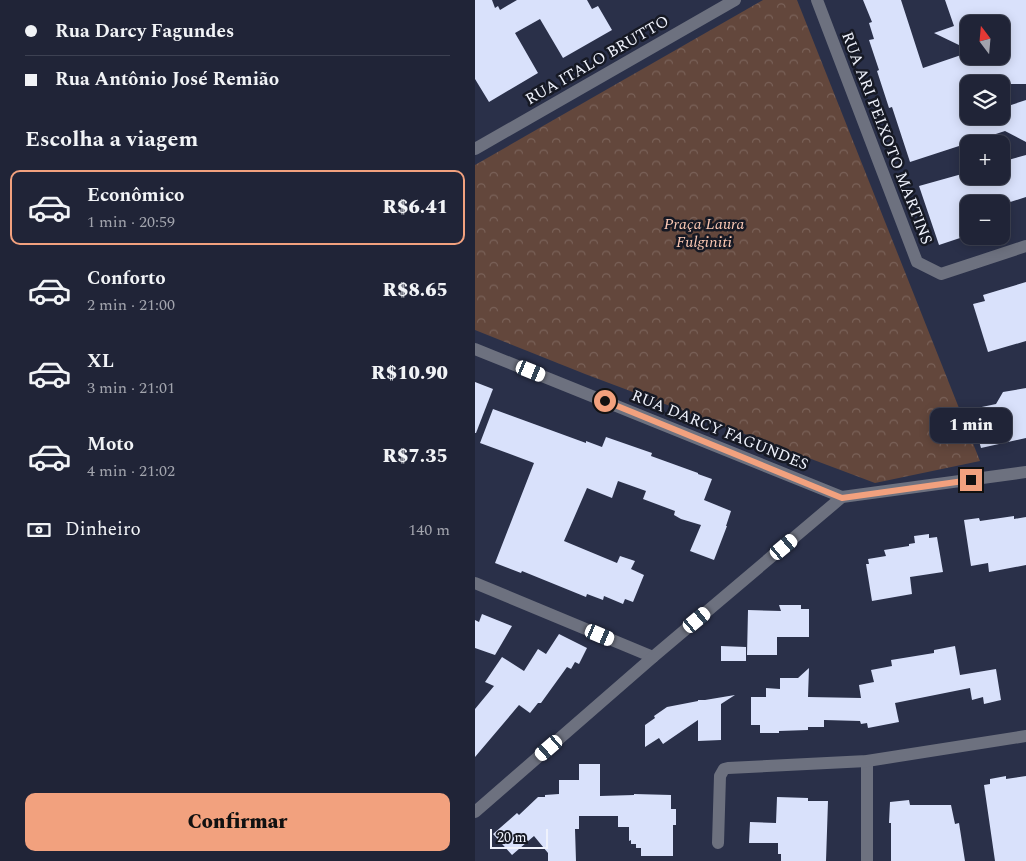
<!DOCTYPE html>
<html lang="pt">
<meta charset="utf-8">
<style>
body{margin:0;font-family:Spectral,serif;background:#282c3f;color:#f1f3f6;height:100vh;display:flex;flex-direction:column;font-size:19px;white-space:nowrap}
*{box-sizing:border-box;margin:0}
p{font-size:16px;color:#a2a4ad}
.icon{flex:none;width:28px;height:28px;fill:none;stroke:currentColor;stroke-width:2;stroke-linecap:round;stroke-linejoin:round}
.map{position:relative;flex:1;overflow:hidden}
.details{display:flex;flex-direction:column;background:#202437;width:475px}
.details>*{flex:none}
.top-card{display:grid;align-content:center;height:110px;padding:0 25px;background:#202437}
.needle{width:32px;rotate:344deg}
.tools{position:absolute;left:485px;top:15px;display:grid;gap:10px}
.tools a{display:grid;place-items:center;width:50px;height:50px;border-radius:10px;background:#202437;box-shadow:0 2px 12px #0003,0 0 0 1px #3d4152;font-size:25px}
.scale{position:absolute;left:15px;bottom:12px;width:58px;box-sizing:border-box;padding-left:5px;border:2px solid #eff2fc;border-top:0;font-size:14px;line-height:18px;white-space:nowrap;color:#eff2fc;-webkit-text-stroke:4px #161924;paint-order:stroke}
.end{position:absolute;width:22px;height:22px;margin:-11px;border:6px solid #f2a17e;background:#111;box-shadow:0 0 0 2px #111}
.from{border-radius:50%}
.bubble{position:absolute;height:35px;border-radius:10px;background:#202437;box-shadow:0 2px 12px #0003,0 0 0 1px #3d4152;font-size:16px;font-weight:800;line-height:35px;text-align:center}
.car{position:absolute;width:15px;height:30px;margin:-15px -8px;border-radius:6px;box-shadow:0 0 4px 1px #0007;background:linear-gradient(#fff 24%,#345 0 40%,#fff 0 76%,#345 0 86%,#fff 0)}
.top-card b{display:flex;align-items:center;gap:18px;height:48px;font-size:19px}
.top-card b+b{border-top:1px solid #3d4152}
.top-card i{width:12px;height:12px;background:#f1f3f6}
ul{padding:0;list-style:none}
li{display:flex;align-items:center;gap:15px;height:75px;margin:0 10px 8px;padding:0 15px;border:2px solid transparent;border-radius:10px}
li div{flex:1}
li b{display:block;font-size:19px}
li em{font-style:normal;font-weight:800}
li.active{border-color:#f2a17e}
li>.icon{width:45px;height:45px;stroke-width:1.5}
h2{padding:0 25px;font-size:22px;line-height:60px}
.pay{display:flex;align-items:center;gap:12px;height:55px;padding:0 25px;font-size:19px}
.pay p{margin-inline-start:auto}
.action{display:flex;gap:10px;margin-top:auto;padding:10px 25px}
.action a{flex:1;height:58px;border-radius:10px;background:#f2a17e;color:#111;font-size:20px;font-weight:800;line-height:58px;text-align:center}
main{display:flex;flex:1;min-height:0}
.map>svg:first-child{display:block}
</style>
<main>
<section class="details">
<div class="top-card">
<b><i class="from"></i>Rua Darcy Fagundes</b>
<b><i></i>Rua Antônio José Remião</b>
</div>
<h2>Escolha a viagem</h2>
<ul>
<li class="active"><svg class="icon" aria-label="car" viewBox="0 0 24 24"><path d="M5 17H2v-5l4-1 3-4h7l3 4 3 1v5h-3M9 17h6M6 11h13"/><circle cx="7" cy="17" r="2"/><circle cx="17" cy="17" r="2"/></svg><div><b>Econômico</b><p>1 min · 20:59</p></div><em>R$6.41</em></li>
<li><svg class="icon" aria-label="car" viewBox="0 0 24 24"><path d="M5 17H2v-5l4-1 3-4h7l3 4 3 1v5h-3M9 17h6M6 11h13"/><circle cx="7" cy="17" r="2"/><circle cx="17" cy="17" r="2"/></svg><div><b>Conforto</b><p>2 min · 21:00</p></div><em>R$8.65</em></li>
<li><svg class="icon" aria-label="car" viewBox="0 0 24 24"><path d="M5 17H2v-5l4-1 3-4h7l3 4 3 1v5h-3M9 17h6M6 11h13"/><circle cx="7" cy="17" r="2"/><circle cx="17" cy="17" r="2"/></svg><div><b>XL</b><p>3 min · 21:01</p></div><em>R$10.90</em></li>
<li><svg class="icon" aria-label="car" viewBox="0 0 24 24"><path d="M5 17H2v-5l4-1 3-4h7l3 4 3 1v5h-3M9 17h6M6 11h13"/><circle cx="7" cy="17" r="2"/><circle cx="17" cy="17" r="2"/></svg><div><b>Moto</b><p>4 min · 21:02</p></div><em>R$7.35</em></li>
</ul>
<div class="pay"><svg class="icon" aria-label="cash" viewBox="0 0 24 24"><path d="M3 7h18v10H3z"/><circle cx="12" cy="12" r="2"/></svg>Dinheiro<p>140 m</p></div>
<div class="action"><a>Confirmar</a></div>
</section>
<div class="map">
<svg width="551" height="861" viewBox="0 0 551 861">
<defs>
<pattern id="park-crowns" width="20" height="18" patternUnits="userSpaceOnUse" patternTransform="scale(1.25)"><rect width="20" height="18" fill="#63473c"/><path d="M2 6a3 3 0 1 1 6 0M12 15a3 3 0 1 1 6 0" fill="none" stroke="#7a6259"/></pattern>
</defs>
<rect width="100%" height="100%" fill="#2a3049"/>
<path fill="url(#park-crowns)" d="M 288,0 L 322,0 L 505,461 L 400,483 L 110,374 L 0,330 L 0,165 Z"/>
<g fill="#d9e1fb" fill-rule="evenodd">
<path d="M 0,0 L 17,0 L 20,8 L 23,6 L 25,10 L 42,0 L 112,0 L 117,9 L 123,6 L 137,30 L 88,58 L 65,19 L 40,33 L 63,73 L 14,102 L 0,79 Z"/>
<path d="M 388,0 L 426,0 L 448,68 L 489,54 L 486,46 L 459,33 L 479,26 L 470,0 L 551,0 L 551,84 L 494,84 L 494,116 L 530,116 L 527,108 L 551,100 L 551,142 L 530,131 L 435,162 L 417,107 L 414,108 L 402,71 L 404,70 L 394,40 L 399,39 L 394,23 L 397,22 ZM 494,24 L 526,24 L 526,56 L 494,56 Z"/>
<path d="M 551,155 L 551,197 L 529,204 L 494,204 L 494,235 L 464,245 L 444,186 L 494,172 L 494,176 L 526,176 L 526,162 Z"/>
<path d="M 551,282 L 551,341 L 513,352 L 498,304 L 510,301 L 508,295 Z"/>
<path d="M 0,382 L 18,389 L 1,433 L 0,433 Z"/>
<path d="M 551,388 L 551,438 L 506,448 L 496,413 L 503,411 L 502,408 L 521,404 L 528,392 Z"/>
<path d="M 18,409 L 111,443 L 111,441 L 127,447 L 131,437 L 177,453 L 176,456 L 223,473 L 223,474 L 237,479 L 229,500 L 256,511 L 251,526 L 252,526 L 239,560 L 215,551 L 226,525 L 206,519 L 199,515 L 200,511 L 168,499 L 171,491 L 143,481 L 137,498 L 112,488 L 89,541 L 142,563 L 145,556 L 160,561 L 156,569 L 169,575 L 158,602 L 150,599 L 148,604 L 129,596 L 128,600 L 112,594 L 111,597 L 47,571 L 46,573 L 20,563 L 59,463 L 5,443 Z"/>
<path d="M 539,516 L 539,519 L 551,517 L 551,565 L 514,572 L 513,563 L 496,566 L 489,520 L 504,518 L 505,521 Z"/>
<path d="M 454,534 L 454,538 L 462,537 L 468,572 L 435,577 L 437,594 L 397,601 L 391,564 L 394,564 L 393,559 L 411,556 L 409,550 L 434,546 L 434,544 L 440,543 L 439,536 Z"/>
<path d="M 304,605 L 326,605 L 326,609 L 334,609 L 334,637 L 302,637 L 302,655 L 272,655 L 273,610 L 306,611 Z"/>
<path d="M 7,614 L 37,626 L 20,655 L 0,648 L 0,620 L 4,622 Z"/>
<path d="M 84,634 L 112,648 L 104,664 L 100,662 L 96,669 L 92,667 L 66,703 L 63,703 L 55,713 L 44,705 L 0,757 L 0,709 L 19,686 L 10,682 L 27,657 L 49,671 L 63,649 L 71,654 Z"/>
<path d="M 246,646 L 271,647 L 271,661 L 246,661 Z"/>
<path d="M 480,646 L 485,675 L 521,669 L 526,700 L 509,704 L 508,697 L 497,700 L 495,688 L 420,703 L 424,722 L 393,728 L 392,723 L 386,724 L 385,721 L 349,720 L 349,727 L 333,727 L 333,730 L 304,731 L 304,733 L 285,733 L 285,725 L 276,725 L 276,697 L 291,697 L 291,688 L 305,689 L 305,678 L 323,678 L 334,668 L 333,697 L 386,698 L 384,685 L 399,682 L 396,670 L 417,666 L 416,660 L 459,653 L 459,650 Z"/>
<path d="M 260,695 L 246,704 L 246,740 L 223,741 L 223,720 L 188,744 L 184,738 L 170,747 L 170,725 L 180,718 L 179,716 L 192,707 L 223,701 L 223,700 L 230,700 Z"/>
<path d="M 104,764 L 125,764 L 125,796 L 159,795 L 159,794 L 196,795 L 196,809 L 201,809 L 201,825 L 198,825 L 198,856 L 166,856 L 166,848 L 161,848 L 161,844 L 156,844 L 156,840 L 154,841 L 154,827 L 143,827 L 143,816 L 104,816 L 104,829 L 100,829 L 101,861 L 73,861 L 73,853 L 59,836 L 37,855 L 18,834 L 42,813 L 44,815 L 63,797 L 70,797 L 70,795 L 84,794 L 84,780 L 104,780 Z"/>
<path d="M 531,776 L 531,779 L 551,776 L 551,861 L 520,861 L 509,785 L 515,784 L 515,779 Z"/>
<path d="M 302,797 L 333,798 L 333,801 L 353,801 L 351,861 L 306,861 L 306,854 L 303,854 L 303,843 L 274,843 L 275,822 L 301,823 Z"/>
<path d="M 434,800 L 435,805 L 476,805 L 480,824 L 484,823 L 490,861 L 416,861 L 416,823 L 414,823 L 415,802 Z"/>
</g>
<g fill="none" stroke-linecap="round" stroke-linejoin="round">
<g stroke="#6d717f" stroke-width="12">
<path d="M 342,0 L 442,262 L 466,274 L 551,246"/>
<path d="M 0,149 L 260,0"/>
<path d="M 0,349 L 367,497"/>
<path d="M 0,583 L 178,657"/>
<path d="M 392,761 L 392,861"/>
<path d="M 0,812 L 178,657 L 367,497 L 551,472"/>
<path d="M 243,843 L 245,776 L 249,769 L 253,768 L 392,761 L 551,736"/>
</g>
</g>
<g fill="none" stroke-linecap="round" stroke-linejoin="round">
<path stroke="#f2a17e" stroke-width="6" d="M 130,401 L 367,498 L 496,480"/>
</g>
<g text-anchor="middle" dominant-baseline="central" stroke-width="5" stroke-linejoin="round" paint-order="stroke">
<g font-size="16" fill="#eff2fc" stroke="#161924">
<text transform="translate(122 60) rotate(-30)">RUA ITALO BRUTTO</text>
<text transform="translate(412 138) rotate(69)">RUA ARI PEIXOTO MARTINS</text>
<text transform="translate(245 430) rotate(22)">RUA DARCY FAGUNDES</text>
</g>
<g font-size="16" font-style="italic" fill="#fcc9b4" stroke="#161924">
<text x="229" y="224">Praça Laura<tspan x="229" dy="18">Fulginiti</tspan></text>
</g>
</g>
</svg>
<div class="tools">
<a><svg class="needle" viewBox="-14 -14 28 28"><path d="M0-13l5 13h-10z" fill="#e53935"/><path d="M0 13l5-13h-10z" fill="#a2a4ad"/></svg></a>
<a><svg class="icon" aria-label="layers" viewBox="0 0 24 24"><path d="M12 4l9 5-9 5-9-5zM3 14l9 5 9-5"/></svg></a>
<a>+</a>
<a>−</a>
</div>
<div class="scale">20 m</div>
<i class="end from" style="left:130px;top:401px"></i>
<i class="end" style="left:496px;top:480px"></i>
<div class="bubble" style="left:455px;top:408px;width:82px">1 min</div>
<i class="car" style="left:56px;top:371px;rotate:112deg"></i>
<i class="car" style="left:309px;top:547px;rotate:50deg"></i>
<i class="car" style="left:222px;top:620px;rotate:50deg"></i>
<i class="car" style="left:125px;top:635px;rotate:113deg"></i>
<i class="car" style="left:74px;top:748px;rotate:229deg"></i>
</div>
</main>
